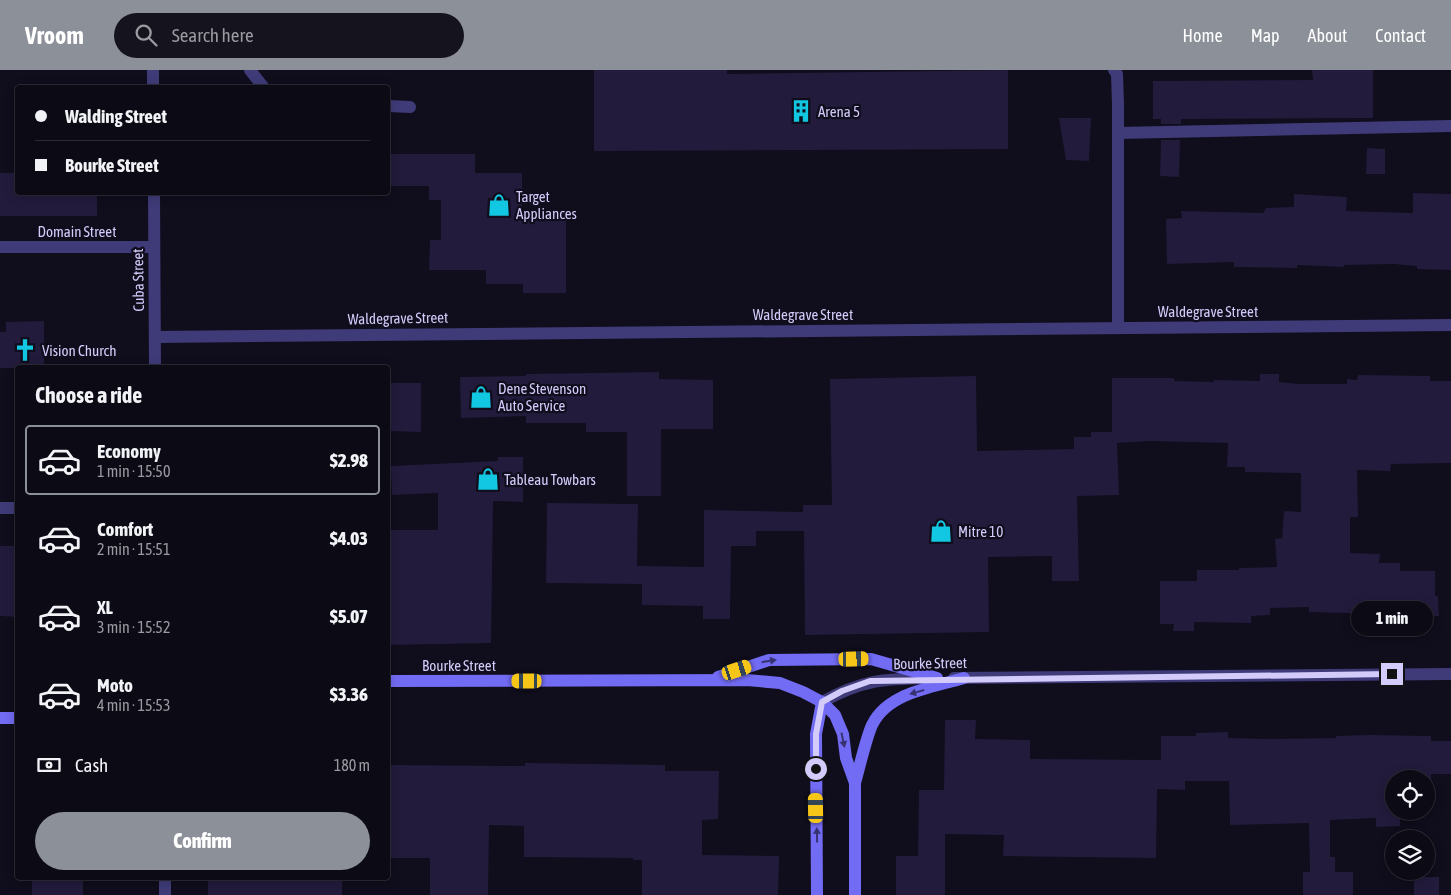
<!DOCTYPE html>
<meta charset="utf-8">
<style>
body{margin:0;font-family:"Asap Condensed",sans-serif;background:#15131e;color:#f1f3f6;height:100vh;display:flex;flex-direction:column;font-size:19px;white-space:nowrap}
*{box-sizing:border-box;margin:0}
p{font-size:16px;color:#9a9aa0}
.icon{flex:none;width:28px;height:28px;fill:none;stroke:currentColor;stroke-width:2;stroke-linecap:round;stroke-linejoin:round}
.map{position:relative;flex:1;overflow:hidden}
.sheet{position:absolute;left:15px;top:295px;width:375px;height:515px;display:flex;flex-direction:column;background:#0c0a15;border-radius:5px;box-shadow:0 2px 12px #0003,0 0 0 1px #2c2b34}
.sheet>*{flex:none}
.banner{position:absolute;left:15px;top:15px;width:375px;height:110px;border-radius:5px;box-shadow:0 2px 12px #0003,0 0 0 1px #2c2b34;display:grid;align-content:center;height:110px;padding:0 20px;background:#0c0a15}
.controls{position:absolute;left:1385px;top:700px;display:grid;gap:10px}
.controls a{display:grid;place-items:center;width:50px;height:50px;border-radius:50%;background:#0c0a15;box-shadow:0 2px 12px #0003,0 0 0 1px #2c2b34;font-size:25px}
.end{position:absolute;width:22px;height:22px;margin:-11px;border:6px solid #d3ccfb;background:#111;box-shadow:0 0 0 2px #111}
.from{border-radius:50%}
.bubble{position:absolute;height:35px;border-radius:18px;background:#0c0a15;box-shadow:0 2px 12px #0003,0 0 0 1px #2c2b34;font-size:16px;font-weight:800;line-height:35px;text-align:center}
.car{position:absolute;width:15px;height:30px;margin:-15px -8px;border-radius:6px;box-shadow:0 0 4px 1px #0007;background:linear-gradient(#f5c518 24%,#345 0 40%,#f5c518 0 76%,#345 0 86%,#f5c518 0)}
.banner b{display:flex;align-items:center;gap:18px;height:48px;font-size:19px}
.banner b+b{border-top:1px solid #2c2b34}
.banner i{width:12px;height:12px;background:#f1f3f6}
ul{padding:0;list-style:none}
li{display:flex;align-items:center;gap:15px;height:70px;margin:0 10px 8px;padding:0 10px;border:2px solid transparent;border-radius:5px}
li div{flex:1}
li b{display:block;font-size:19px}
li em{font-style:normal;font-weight:800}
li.selected{border-color:#8c9099}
li>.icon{width:45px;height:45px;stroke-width:1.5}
h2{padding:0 20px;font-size:22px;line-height:60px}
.pay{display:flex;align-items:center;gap:12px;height:55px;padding:0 20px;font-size:19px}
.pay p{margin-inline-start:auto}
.button{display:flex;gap:10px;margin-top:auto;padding:10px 20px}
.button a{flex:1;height:58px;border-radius:30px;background:#8c9099;color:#fff;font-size:20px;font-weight:800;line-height:58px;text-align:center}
header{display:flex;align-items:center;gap:30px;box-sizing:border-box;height:70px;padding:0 25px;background:#8c9099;color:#fff}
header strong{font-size:24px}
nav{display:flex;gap:28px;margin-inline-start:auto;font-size:18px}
.search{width:350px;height:45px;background:#15131e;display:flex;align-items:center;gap:12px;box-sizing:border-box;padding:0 18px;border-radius:28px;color:#9a9aa0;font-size:19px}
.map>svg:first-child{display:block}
</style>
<header>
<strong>Vroom</strong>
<div class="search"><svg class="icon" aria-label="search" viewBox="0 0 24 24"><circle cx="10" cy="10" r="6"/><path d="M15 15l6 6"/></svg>Search here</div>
<nav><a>Home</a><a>Map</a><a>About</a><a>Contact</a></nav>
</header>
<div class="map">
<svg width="1451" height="825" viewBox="0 0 1451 825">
<rect width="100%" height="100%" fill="#100d1c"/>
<g fill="#221b3b">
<path d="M 594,0 L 727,0 L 727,4 L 1008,0 L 1008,79 L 594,81 Z"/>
<path d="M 1312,0 L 1373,0 L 1373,48 L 1181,49 L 1181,54 L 1161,54 L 1161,49 L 1153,49 L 1153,11 L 1313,10 Z"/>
<path d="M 1059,48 L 1091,48 L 1089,91 L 1066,90 Z"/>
<path d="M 1161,70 L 1180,70 L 1179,107 L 1160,106 Z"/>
<path d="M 1367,78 L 1385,79 L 1385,104 L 1366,104 Z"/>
<path d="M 388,84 L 475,84 L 475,103 L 522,103 L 522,139 L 566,140 L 566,223 L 523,223 L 523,214 L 486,214 L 486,200 L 429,200 L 430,170 L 441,170 L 441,130 L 429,130 L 429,116 L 388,116 Z"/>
<path d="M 0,103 L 18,103 L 18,122 L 97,122 L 97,146 L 0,146 Z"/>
<path d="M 1413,123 L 1451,124 L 1451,200 L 1417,199 L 1417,196 L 1394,194 L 1344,195 L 1344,197 L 1297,195 L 1297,198 L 1234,197 L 1234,192 L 1167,194 L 1166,149 L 1182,148 L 1181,141 L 1263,143 L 1266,138 L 1294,137 L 1294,124 L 1347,127 L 1346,141 L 1413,143 Z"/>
<path d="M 44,251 L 44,298 L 0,298 L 0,262 L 6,262 L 6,252 Z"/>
<path d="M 659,302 L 659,309 L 713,310 L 713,359 L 661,359 L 661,426 L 627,426 L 627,362 L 586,362 L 586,353 L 526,353 L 526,346 L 461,348 L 460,307 L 526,306 L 526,304 Z"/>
<path d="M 1260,304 L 1279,304 L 1279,312 L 1298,314 L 1347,314 L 1347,309 L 1357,310 L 1358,305 L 1430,306 L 1430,311 L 1451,311 L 1451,393 L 1391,394 L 1390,401 L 1357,400 L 1358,447 L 1350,447 L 1350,483 L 1380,484 L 1379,493 L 1400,493 L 1400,501 L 1435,501 L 1435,526 L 1438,526 L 1439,546 L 1384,547 L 1384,544 L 1309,542 L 1309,537 L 1270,538 L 1270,545 L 1251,546 L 1251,553 L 1194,552 L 1194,561 L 1173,561 L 1174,554 L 1160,554 L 1160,511 L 1197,511 L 1197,500 L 1239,500 L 1239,498 L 1277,497 L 1275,469 L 1282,468 L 1284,441 L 1301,442 L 1301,403 L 1245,402 L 1245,397 L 1227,397 L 1228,373 L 1150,371 L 1117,373 L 1119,425 L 1077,426 L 1079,511 L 1052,511 L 1052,486 L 988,487 L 989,562 L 805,565 L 804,461 L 756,461 L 756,476 L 731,476 L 730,549 L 703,549 L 703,536 L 642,535 L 642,514 L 546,513 L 547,433 L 638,434 L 637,496 L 704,497 L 704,440 L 803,442 L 803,435 L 832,435 L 830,309 L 976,306 L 977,381 L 1074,379 L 1074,367 L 1091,367 L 1091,362 L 1112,362 L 1112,308 L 1174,308 L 1174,311 L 1214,312 L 1214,310 L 1260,311 Z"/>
<path d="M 388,313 L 421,313 L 421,362 L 388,361 Z"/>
<path d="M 498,387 L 523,387 L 523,432 L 493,431 L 491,573 L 388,575 L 388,460 L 438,460 L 438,423 L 392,425 L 391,396 L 498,391 Z"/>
<path d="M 0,476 L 18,476 L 18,547 L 0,546 Z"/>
<path d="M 945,650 L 976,650 L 975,669 L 1030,670 L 1030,689 L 1161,690 L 1161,666 L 1196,666 L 1196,663 L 1228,662 L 1228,668 L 1271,669 L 1336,668 L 1336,666 L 1369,665 L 1431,666 L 1431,671 L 1451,671 L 1451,704 L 1431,704 L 1431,718 L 1426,718 L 1426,709 L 1394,709 L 1394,741 L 1416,741 L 1416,749 L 1400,749 L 1400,756 L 1376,757 L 1376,748 L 1330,750 L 1330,787 L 1335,787 L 1335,802 L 1353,802 L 1353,825 L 1303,825 L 1303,802 L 1310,802 L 1309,753 L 1230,755 L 1229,711 L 1185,711 L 1185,720 L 1157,719 L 1156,788 L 1003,786 L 1004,765 L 945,764 L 945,825 L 896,825 L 896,786 L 918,786 L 919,720 L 944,720 Z"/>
<path d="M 525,693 L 665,695 L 665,701 L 719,701 L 718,749 L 702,750 L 702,785 L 779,786 L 778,825 L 642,825 L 642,790 L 633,790 L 633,788 L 524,787 L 524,756 L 489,755 L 488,825 L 430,825 L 430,788 L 390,788 L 390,783 L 388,783 L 388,695 L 525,696 Z"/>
<rect x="1414" y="807" width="25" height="18"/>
<rect x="32" y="808" width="51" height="17"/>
<rect x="208" y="808" width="134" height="17"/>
</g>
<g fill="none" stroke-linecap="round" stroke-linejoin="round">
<g stroke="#3f3b78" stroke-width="12">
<path d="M 250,0 L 264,18"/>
<path d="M 1114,0 L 1117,4 L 1118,34 L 1118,258"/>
<path d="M 388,36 L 410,37"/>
<path d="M 1118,63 L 1451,56"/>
</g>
<g stroke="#3f3b78" stroke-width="12">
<path d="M 0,177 L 154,177"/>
<path d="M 155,267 L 1451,255"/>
<path d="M 0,438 L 18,438"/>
<path d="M 165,825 L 165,808"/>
</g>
<g stroke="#3f3b78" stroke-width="12">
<path d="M 153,0 L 153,18"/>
<path d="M 154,122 L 155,298"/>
<path d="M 954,608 L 1451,604"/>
<path d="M 822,632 C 864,609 885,609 931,608"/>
</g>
<g stroke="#726bf3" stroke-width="12">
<path d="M 718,607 L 769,590 L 871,589 L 937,608"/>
<path d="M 388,611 L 747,610 L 780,613 L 803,622 L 822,632 L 835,645 L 843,664 L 846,688 L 855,713 L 855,825"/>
<path d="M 0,648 L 18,648"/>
<path d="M 855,713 C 860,695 864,677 870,660 C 883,623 931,618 964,608"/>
<path d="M 817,825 L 816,664 L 822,632"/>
</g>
</g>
<defs><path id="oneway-solid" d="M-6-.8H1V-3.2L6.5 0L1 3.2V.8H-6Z" transform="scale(1.25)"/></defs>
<g fill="#373372">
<use href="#oneway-solid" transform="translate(769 591) rotate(-9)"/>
<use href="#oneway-solid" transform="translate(917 622) rotate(164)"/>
<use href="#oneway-solid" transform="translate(843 670) rotate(78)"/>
<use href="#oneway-solid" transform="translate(817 765) rotate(-91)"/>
</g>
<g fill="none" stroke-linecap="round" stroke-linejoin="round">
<path stroke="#d3ccfb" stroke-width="6" d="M 816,699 L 816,664 L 822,632 L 842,621 L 870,611 L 1392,604"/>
</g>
<defs>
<symbol id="building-bare" viewBox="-9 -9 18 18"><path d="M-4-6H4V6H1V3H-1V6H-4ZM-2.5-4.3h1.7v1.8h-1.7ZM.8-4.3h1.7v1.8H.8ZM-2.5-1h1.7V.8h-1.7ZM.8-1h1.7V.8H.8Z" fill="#12c7e1" stroke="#100d1c" stroke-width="2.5" paint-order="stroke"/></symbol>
<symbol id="shop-bare" viewBox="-9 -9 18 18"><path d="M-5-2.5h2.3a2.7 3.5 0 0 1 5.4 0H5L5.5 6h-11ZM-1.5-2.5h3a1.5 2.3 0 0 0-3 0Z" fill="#12c7e1" stroke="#100d1c" stroke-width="2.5" paint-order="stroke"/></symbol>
<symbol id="church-bare" viewBox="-9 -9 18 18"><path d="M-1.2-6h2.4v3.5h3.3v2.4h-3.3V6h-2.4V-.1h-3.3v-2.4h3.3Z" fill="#12c7e1" stroke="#100d1c" stroke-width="2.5" paint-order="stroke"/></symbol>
</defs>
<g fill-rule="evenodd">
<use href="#building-bare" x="785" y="25" width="32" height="32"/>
<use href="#shop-bare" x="483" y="119" width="32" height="32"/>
<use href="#church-bare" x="9" y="264" width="32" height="32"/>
<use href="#shop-bare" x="465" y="311" width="32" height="32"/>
<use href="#shop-bare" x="472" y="393" width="32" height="32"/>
<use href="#shop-bare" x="925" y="445" width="32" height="32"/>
</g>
<g text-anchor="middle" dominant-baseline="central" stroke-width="4.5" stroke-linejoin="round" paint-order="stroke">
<g font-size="15" fill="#d3ccfb" stroke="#100d1c" text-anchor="start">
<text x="818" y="41">Arena 5</text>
<text x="516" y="126">Target<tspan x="516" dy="17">Appliances</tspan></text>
<text x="42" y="280">Vision Church</text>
<text x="498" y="318">Dene Stevenson<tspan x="498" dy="17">Auto Service</tspan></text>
<text x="504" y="409">Tableau Towbars</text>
<text x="958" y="461">Mitre 10</text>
</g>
<g font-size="15" fill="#d3ccfb" stroke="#100d1c">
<text x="77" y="161">Domain Street</text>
<text transform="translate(138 210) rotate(-91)">Cuba Street</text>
<text x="1208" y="241">Waldegrave Street</text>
<text x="803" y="244">Waldegrave Street</text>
<text transform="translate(398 248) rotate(-1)">Waldegrave Street</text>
<text transform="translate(930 593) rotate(-1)">Bourke Street</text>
<text x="459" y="595">Bourke Street</text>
</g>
</g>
</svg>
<div class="controls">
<a><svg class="icon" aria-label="locate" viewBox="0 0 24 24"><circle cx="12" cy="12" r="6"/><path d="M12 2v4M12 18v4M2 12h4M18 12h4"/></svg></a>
<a><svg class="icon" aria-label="layers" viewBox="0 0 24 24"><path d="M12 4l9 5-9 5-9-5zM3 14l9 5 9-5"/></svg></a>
</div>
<i class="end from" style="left:816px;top:699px"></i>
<i class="end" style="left:1392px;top:604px"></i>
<div class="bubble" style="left:1351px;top:531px;width:82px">1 min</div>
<i class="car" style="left:854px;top:589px;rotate:89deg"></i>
<i class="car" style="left:737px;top:600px;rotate:72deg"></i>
<i class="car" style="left:527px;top:611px;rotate:270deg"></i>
<i class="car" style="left:816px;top:738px;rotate:359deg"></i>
<div class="banner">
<b><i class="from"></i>Walding Street</b>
<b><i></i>Bourke Street</b>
</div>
<section class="sheet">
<h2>Choose a ride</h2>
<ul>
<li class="selected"><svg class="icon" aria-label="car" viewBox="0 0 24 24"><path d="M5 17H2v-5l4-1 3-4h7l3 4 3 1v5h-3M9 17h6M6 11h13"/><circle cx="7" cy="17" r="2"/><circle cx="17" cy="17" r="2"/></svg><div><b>Economy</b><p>1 min · 15:50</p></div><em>$2.98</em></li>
<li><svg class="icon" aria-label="car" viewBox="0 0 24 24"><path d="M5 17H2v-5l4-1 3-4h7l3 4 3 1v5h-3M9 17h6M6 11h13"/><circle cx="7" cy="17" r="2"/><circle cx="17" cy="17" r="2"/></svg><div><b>Comfort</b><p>2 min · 15:51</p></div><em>$4.03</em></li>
<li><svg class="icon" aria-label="car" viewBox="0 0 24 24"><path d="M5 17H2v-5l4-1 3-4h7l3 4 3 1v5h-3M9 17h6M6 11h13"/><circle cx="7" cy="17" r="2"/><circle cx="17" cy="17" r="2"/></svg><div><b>XL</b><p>3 min · 15:52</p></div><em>$5.07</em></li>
<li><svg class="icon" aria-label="car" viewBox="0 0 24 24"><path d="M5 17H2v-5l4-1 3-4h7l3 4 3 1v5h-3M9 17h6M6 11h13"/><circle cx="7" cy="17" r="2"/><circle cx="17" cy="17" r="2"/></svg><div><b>Moto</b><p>4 min · 15:53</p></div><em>$3.36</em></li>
</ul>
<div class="pay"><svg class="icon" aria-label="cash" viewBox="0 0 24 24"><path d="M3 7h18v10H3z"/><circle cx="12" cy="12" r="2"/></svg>Cash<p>180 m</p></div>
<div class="button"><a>Confirm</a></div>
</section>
</div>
